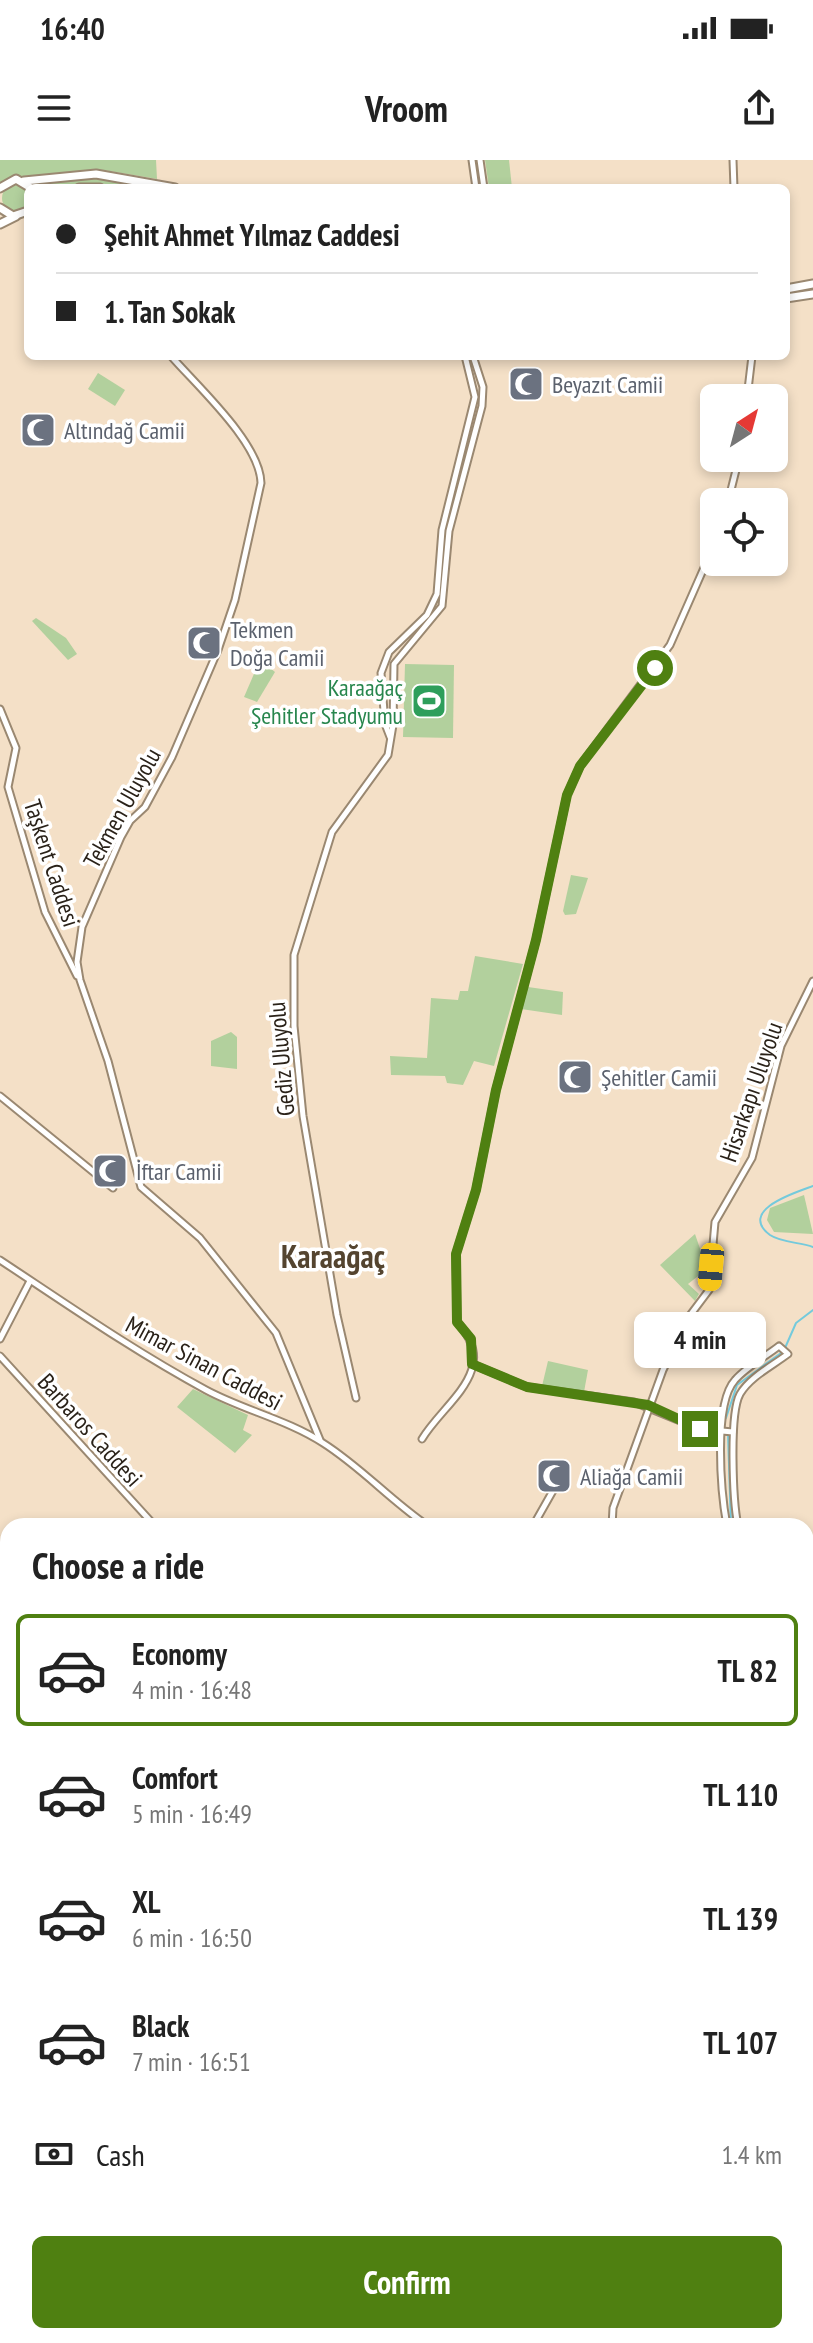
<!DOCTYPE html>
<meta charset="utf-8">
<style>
body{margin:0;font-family:"PT Sans Narrow",sans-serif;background:#f6f6f6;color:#222;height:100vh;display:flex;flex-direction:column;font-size:30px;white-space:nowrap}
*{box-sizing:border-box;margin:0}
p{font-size:26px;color:#767676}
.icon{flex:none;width:44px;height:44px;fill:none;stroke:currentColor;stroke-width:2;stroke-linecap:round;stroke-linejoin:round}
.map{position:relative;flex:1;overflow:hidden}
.panel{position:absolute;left:0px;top:1358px;width:814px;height:826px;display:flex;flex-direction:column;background:#fff;border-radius:24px 24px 0 0;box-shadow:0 4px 12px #0003}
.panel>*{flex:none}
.guide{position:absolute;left:24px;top:24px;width:766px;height:176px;border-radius:12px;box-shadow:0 4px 12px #0003;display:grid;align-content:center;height:176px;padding:0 32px;background:#fff}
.needle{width:52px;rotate:36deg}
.fabs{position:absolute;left:700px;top:224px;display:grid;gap:16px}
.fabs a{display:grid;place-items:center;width:88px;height:88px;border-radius:12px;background:#fff;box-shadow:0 4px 12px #0003;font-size:40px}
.end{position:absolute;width:36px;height:36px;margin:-18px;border:10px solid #4f8011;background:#fff;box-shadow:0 0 0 4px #fff}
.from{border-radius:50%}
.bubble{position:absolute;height:56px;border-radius:12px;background:#fff;box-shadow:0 4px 12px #0003;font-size:26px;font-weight:800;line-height:56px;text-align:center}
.car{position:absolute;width:24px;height:48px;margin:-24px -12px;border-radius:10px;box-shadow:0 0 6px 2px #0007;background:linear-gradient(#f5c518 24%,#345 0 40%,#f5c518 0 76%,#345 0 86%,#f5c518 0)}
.guide b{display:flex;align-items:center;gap:28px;height:76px;font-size:30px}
.guide b+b{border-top:2px solid #e0e0e0}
.guide i{width:20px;height:20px;background:#222}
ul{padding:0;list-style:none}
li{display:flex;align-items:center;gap:24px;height:112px;margin:0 16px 12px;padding:0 16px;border:4px solid transparent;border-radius:12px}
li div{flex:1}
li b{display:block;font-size:30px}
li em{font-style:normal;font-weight:800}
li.on{border-color:#4f8011}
li>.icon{width:72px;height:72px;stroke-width:1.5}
h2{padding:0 32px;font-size:36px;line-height:96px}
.pay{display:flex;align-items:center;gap:20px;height:88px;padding:0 32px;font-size:30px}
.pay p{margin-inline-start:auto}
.action{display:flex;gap:16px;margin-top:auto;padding:16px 32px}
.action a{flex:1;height:92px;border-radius:12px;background:#4f8011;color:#fff;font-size:32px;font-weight:800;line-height:92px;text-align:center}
.status{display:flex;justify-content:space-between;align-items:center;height:56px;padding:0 40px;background:#fff;direction:ltr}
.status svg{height:22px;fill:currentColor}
header{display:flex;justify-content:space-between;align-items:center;height:104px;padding:0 32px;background:#fff;font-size:36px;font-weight:800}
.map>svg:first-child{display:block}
</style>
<div class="status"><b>16:40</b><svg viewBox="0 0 49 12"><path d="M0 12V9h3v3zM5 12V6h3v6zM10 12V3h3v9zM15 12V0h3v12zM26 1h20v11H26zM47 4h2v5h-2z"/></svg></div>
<header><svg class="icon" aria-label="menu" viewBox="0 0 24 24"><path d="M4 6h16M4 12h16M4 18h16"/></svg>Vroom<svg class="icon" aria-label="share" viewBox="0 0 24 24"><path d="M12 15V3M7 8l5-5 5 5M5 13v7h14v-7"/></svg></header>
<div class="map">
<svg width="813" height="2183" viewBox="0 0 813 2183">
<rect width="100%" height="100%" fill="#f4e0c7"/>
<g fill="#b2d09d">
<path d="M 0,0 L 156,0 L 157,19 L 103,10 L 10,17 L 0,23 Z"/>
<path d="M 485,0 L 509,0 L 512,28 L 489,28 Z"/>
<path d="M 99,18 L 156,28 L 93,23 L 35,28 L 33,24 Z"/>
<circle cx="15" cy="38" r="13"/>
<path d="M 98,213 L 125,230 L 115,246 L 88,229 Z"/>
<path d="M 36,458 L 66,478 L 77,494 L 68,500 L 32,461 Z"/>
<path d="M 260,500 L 275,512 L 257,542 L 244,537 Z"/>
<path d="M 405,504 L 454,505 L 453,578 L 403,577 Z"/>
<path d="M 571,715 L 588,718 L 576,754 L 565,755 L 563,751 Z"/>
<path d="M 475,796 L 523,804 L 494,906 L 474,901 L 463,925 L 447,923 L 445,916 L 391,915 L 390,896 L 427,898 L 431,838 L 458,840 L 460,831 L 468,831 Z"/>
<path d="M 528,827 L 563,832 L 562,855 L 521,849 Z"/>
<path d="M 231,872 L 237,877 L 237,909 L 211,906 L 211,881 Z"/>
<path d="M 804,1035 L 813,1074 L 774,1072 L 767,1060 L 770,1048 Z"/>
<path d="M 695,1074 L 707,1109 L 688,1124 L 699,1134 L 695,1141 L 660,1105 Z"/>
<path d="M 548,1201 L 588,1210 L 584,1232 L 542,1226 Z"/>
<path d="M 193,1229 L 248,1255 L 243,1270 L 252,1275 L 235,1293 L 177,1247 Z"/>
</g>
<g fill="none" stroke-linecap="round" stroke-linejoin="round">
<g stroke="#74cadc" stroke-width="2">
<path d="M 813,1026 C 797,1032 737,1050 770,1075 C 782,1083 800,1082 813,1087"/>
<path d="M 785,1188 L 796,1163 L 813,1150"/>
<path d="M 726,1258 L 737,1225 L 781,1193"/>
<path d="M 728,1274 L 731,1366"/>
<path d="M 806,1879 L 813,1888"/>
</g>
<g stroke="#ccbaa4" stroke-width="7" stroke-dasharray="7 3.5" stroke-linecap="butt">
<path d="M 0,1786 L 8,1797"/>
<path d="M 0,1798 L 8,1809"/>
</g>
<defs>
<g id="tertiary">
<path d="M 472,0 L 476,28"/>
<path d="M 480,0 L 484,28"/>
<path d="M 733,0 L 734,28"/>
<path d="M 171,196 C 198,227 260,283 261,323 L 235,440 L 218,490 L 172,597 L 145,647 L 130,661 L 121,677 L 82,767 L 77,802 L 80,820 L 108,901 L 141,1027 L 200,1078 L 276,1173 L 320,1280"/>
<path d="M 747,238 L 752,196"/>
<path d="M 728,342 L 739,298"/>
<path d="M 0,549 L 16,588 L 8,627 L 45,752 L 77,816"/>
<path d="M 390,577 L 385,564 L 381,513 L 389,492 L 427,455 L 437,434 L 442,370 L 475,237 L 465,196"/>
<path d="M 0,936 L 113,1028"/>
<path d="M 0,1100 C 68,1145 134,1191 206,1230 C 243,1250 288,1260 323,1283 C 361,1307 390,1340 428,1366"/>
<path d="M 0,1179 L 30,1121"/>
<path d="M 0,1196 L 155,1366"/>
<path d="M 472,1204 L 527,1227 L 634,1242 L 700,1269 L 733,1272"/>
<path d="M 356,1238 L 337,1155 L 303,956 L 294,866 L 294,795 L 332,672 L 388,595 L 393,565 L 394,504 L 442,446 L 449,371 L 482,246 L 483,227 L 473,196"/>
<path d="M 422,1279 C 444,1242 502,1210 457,1162 L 456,1094 L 476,1030 L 496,930 L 536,780 L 567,635 L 580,606 L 670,485 L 714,385"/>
<path d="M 533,1366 L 563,1313"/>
<path d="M 612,1366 L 613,1348 L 663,1210 L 688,1158 L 709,1130 L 715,1062 L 752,998 L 781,886 L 813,821"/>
<path d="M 727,1366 C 721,1334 713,1244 735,1220 C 746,1207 765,1197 779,1186 L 788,1194 C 772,1206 750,1217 740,1234 C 729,1254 733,1342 738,1366"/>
<path d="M 0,1409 L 8,1417"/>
<path d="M 0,1485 L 8,1490"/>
<path d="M 806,1525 L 813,1522"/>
<path d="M 806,1729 L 813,1739"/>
<path d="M 806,1998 L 813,1996"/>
<path d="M 0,2120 L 8,2130"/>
<path d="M 47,2176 L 52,2183"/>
<path d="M 408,2176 L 412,2183"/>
<path d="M 674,2183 L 674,2176"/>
<path d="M 747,2183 L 747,2176"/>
</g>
<g id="secondary">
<path d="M 806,1581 L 813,1586"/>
<path d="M 808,1761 L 813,1754"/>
<path d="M 0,1858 L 8,1849"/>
<path d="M 0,1867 L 8,1862"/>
</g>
<g id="primary">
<path d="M 24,21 L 96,14 L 175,28"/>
<path d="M 0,28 L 16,19 L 31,28"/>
<path d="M 79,28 L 100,28"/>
<path d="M 0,48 L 13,56 L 28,51"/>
<path d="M 0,64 L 16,56"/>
<path d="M 786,129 L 813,124"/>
<path d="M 786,138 L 813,134"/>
<path d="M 315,2183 L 317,2176"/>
<path d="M 322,2183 L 324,2176"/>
</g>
<g id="trunk">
<path d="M 0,1772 L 8,1784"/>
<path d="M 0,1814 L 8,1824"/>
<path d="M 427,2176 L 435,2183"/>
<path d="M 439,2176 L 446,2183"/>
<path d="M 452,2176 L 459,2183"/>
<path d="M 462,2176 L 469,2183"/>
</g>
</defs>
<use href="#tertiary" stroke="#9a8871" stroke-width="9"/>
<use href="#secondary" stroke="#9a8871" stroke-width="10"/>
<use href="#primary" stroke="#9a8871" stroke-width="11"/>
<use href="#trunk" stroke="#9a8871" stroke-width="11"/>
<use href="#tertiary" stroke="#fff" stroke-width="5"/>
<use href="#secondary" stroke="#fff" stroke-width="6"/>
<use href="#primary" stroke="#fff" stroke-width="7"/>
<use href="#trunk" stroke="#fff" stroke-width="7"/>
</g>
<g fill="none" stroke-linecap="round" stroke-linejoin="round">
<path stroke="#4f8011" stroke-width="10" d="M 655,508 L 580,606 L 567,635 L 536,780 L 496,930 L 476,1030 L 456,1094 L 457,1162 L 471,1179 L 472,1204 L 527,1227 L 648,1245 L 700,1269"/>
</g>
<defs>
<symbol id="mosque-square" viewBox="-11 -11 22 22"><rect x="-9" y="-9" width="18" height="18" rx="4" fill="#6b7280" stroke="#fff"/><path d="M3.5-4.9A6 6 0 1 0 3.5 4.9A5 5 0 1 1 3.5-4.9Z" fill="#fff"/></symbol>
<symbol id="stadium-square" viewBox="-11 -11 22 22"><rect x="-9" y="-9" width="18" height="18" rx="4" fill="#2e9e5b" stroke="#fff"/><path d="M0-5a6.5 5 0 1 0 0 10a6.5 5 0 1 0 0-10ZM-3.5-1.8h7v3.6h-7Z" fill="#fff"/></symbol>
</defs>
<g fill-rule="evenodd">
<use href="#mosque-square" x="506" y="204" width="40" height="40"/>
<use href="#mosque-square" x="18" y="250" width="40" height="40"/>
<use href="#mosque-square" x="184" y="463" width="40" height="40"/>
<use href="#stadium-square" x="409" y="521" width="40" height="40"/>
<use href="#mosque-square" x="555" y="897" width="40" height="40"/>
<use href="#mosque-square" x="90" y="991" width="40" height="40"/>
<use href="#mosque-square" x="534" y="1296" width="40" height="40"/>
</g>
<g text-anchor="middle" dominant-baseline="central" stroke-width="7" stroke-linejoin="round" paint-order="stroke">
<g font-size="24" fill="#5b616d" stroke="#fff" text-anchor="start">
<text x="552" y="224">Beyazıt Camii</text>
<text x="64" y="270">Altındağ Camii</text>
<text x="230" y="469">Tekmen<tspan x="230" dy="28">Doğa Camii</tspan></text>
<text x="601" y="917">Şehitler Camii</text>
<text x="136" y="1011">İftar Camii</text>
<text x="580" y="1316">Aliağa Camii</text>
</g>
<g font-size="24" fill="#27864d" stroke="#fff" text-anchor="end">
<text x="403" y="527">Karaağaç<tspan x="403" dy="28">Şehitler Stadyumu</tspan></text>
</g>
<g font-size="24" fill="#2a2219" stroke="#fff">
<text transform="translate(122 648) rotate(-61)">Tekmen Uluyolu</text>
<text transform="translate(52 703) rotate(72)">Taşkent Caddesi</text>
<text transform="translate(281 899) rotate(-95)">Gediz Uluyolu</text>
<text transform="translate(751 932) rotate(-71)">Hisarkapı Uluyolu</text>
<text transform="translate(204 1203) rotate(28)">Mimar Sinan Caddesi</text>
<text transform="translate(90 1270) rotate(48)">Barbaros Caddesi</text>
</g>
<g font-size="32" font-weight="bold" fill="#54442f" stroke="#fff">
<text x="333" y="1096">Karaağaç</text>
</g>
</g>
</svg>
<div class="fabs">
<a><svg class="needle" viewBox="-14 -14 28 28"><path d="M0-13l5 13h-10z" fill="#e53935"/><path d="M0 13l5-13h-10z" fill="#767676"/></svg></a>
<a><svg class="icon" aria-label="locate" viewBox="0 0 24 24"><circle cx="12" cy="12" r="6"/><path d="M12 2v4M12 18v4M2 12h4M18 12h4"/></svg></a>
</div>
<i class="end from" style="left:655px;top:508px"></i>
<i class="end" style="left:700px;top:1269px"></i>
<div class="bubble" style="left:634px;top:1152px;width:132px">4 min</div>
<i class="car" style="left:711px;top:1107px;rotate:185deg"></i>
<div class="guide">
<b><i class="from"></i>Şehit Ahmet Yılmaz Caddesi</b>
<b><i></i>1. Tan Sokak</b>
</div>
<section class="panel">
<h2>Choose a ride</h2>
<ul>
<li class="on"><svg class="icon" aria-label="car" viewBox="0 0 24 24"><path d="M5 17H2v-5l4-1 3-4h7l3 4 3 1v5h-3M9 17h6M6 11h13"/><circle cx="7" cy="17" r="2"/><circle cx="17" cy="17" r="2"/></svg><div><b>Economy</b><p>4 min · 16:48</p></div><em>TL 82</em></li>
<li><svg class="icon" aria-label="car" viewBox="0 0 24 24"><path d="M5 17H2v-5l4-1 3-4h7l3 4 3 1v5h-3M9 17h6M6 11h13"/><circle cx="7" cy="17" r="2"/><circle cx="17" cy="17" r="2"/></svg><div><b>Comfort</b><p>5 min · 16:49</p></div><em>TL 110</em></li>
<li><svg class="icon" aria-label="car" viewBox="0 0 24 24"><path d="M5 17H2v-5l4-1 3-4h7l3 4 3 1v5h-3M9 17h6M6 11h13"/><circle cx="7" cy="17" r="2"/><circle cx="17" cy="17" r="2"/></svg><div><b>XL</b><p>6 min · 16:50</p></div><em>TL 139</em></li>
<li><svg class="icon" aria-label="car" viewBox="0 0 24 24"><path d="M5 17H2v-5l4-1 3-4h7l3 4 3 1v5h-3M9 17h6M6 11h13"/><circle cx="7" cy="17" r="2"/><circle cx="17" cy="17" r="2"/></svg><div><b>Black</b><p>7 min · 16:51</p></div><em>TL 107</em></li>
</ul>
<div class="pay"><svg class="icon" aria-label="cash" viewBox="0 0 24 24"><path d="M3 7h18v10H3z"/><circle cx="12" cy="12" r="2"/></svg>Cash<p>1.4 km</p></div>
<div class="action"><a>Confirm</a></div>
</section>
</div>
